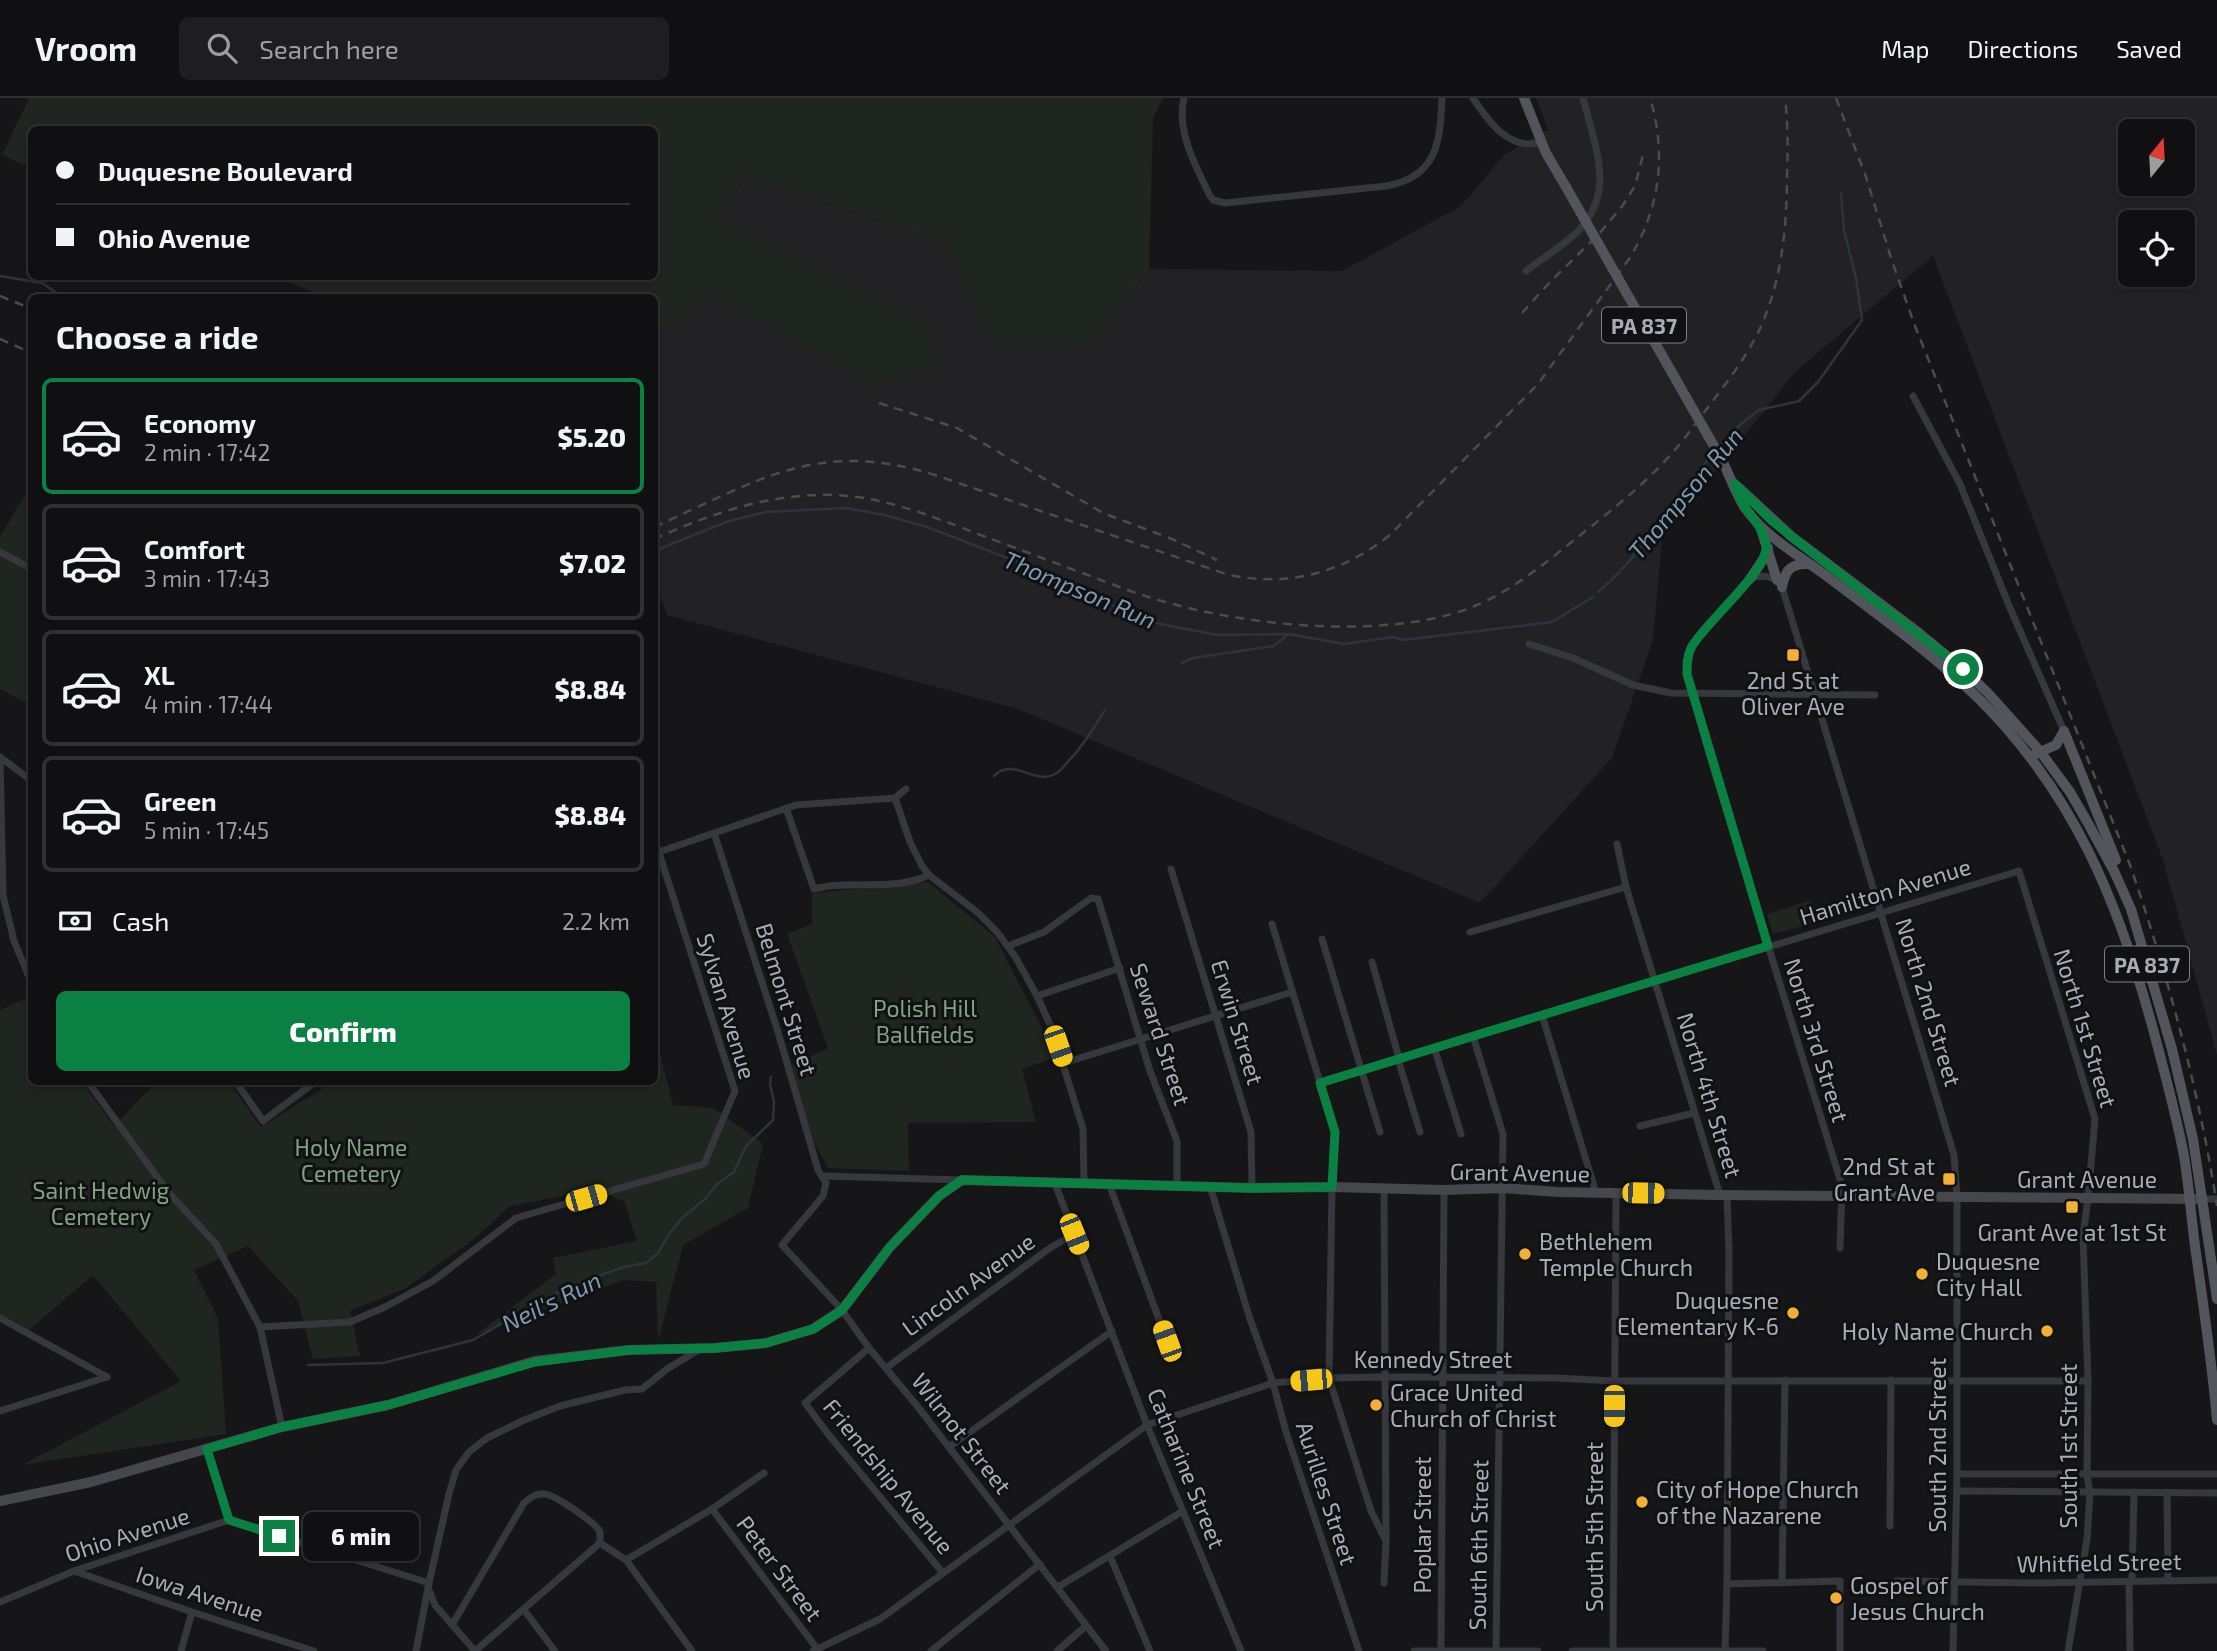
<!DOCTYPE html>
<meta charset="utf-8">
<style>
body{margin:0;font-family:"Exo 2",sans-serif;background:#1e1e20;color:#f1f3f6;height:100vh;display:flex;flex-direction:column;font-size:26px;white-space:nowrap}
*{box-sizing:border-box;margin:0}
p{font-size:23px;color:#9c9d9f}
.icon{flex:none;width:38px;height:38px;fill:none;stroke:currentColor;stroke-width:2;stroke-linecap:round;stroke-linejoin:round}
.map{position:relative;flex:1;overflow:hidden}
.panel{position:absolute;left:28px;top:196px;width:630px;height:791px;display:flex;flex-direction:column;background:#101012;border-radius:10px;box-shadow:0 4px 10px #0003,0 0 0 2px #303032}
.panel>*{flex:none}
.guide{position:absolute;left:28px;top:28px;width:630px;height:154px;border-radius:10px;box-shadow:0 4px 10px #0003,0 0 0 2px #303032;display:grid;align-content:center;height:154px;padding:0 28px;background:#101012}
.needle{width:46px;rotate:18deg}
.buttons{position:absolute;left:2118px;top:21px;display:grid;gap:14px}
.buttons a{display:grid;place-items:center;width:77px;height:77px;border-radius:10px;background:#101012;box-shadow:0 4px 10px #0003,0 0 0 2px #303032;font-size:35px}
.end{position:absolute;width:32px;height:32px;margin:-16px;border:9px solid #0b8043;background:#fff;box-shadow:0 0 0 4px #fff}
.from{border-radius:50%}
.bubble{position:absolute;height:49px;border-radius:10px;background:#101012;box-shadow:0 4px 10px #0003,0 0 0 2px #303032;font-size:23px;font-weight:800;line-height:49px;text-align:center}
.car{position:absolute;width:21px;height:42px;margin:-21px -10px;border-radius:9px;box-shadow:0 0 5px 2px #0007;background:linear-gradient(#f5c518 24%,#345 0 40%,#f5c518 0 76%,#345 0 86%,#f5c518 0)}
.guide b{display:flex;align-items:center;gap:24px;height:66px;font-size:26px}
.guide b+b{border-top:2px solid #303032}
.guide i{width:18px;height:18px;background:#f1f3f6}
ul{padding:0;list-style:none}
li{display:flex;align-items:center;gap:21px;height:116px;margin:0 14px 10px;padding:0 14px;border:4px solid #303032;border-radius:10px}
li div{flex:1}
li b{display:block;font-size:26px}
li em{font-style:normal;font-weight:800}
li.selected{border-color:#0b8043}
li>.icon{width:63px;height:63px;stroke-width:1.5}
h2{padding:0 28px;font-size:32px;line-height:84px}
.pay{display:flex;align-items:center;gap:18px;height:77px;padding:0 28px;font-size:26px}
.pay p{margin-inline-start:auto}
.button{display:flex;gap:14px;margin-top:auto;padding:14px 28px}
.button a{flex:1;height:80px;border-radius:10px;background:#0b8043;color:#fff;font-size:28px;font-weight:800;line-height:80px;text-align:center}
header{display:flex;align-items:center;gap:42px;box-sizing:border-box;height:98px;padding:0 35px;background:#101012;border-bottom:2px solid #303032}
header strong{font-size:33px}
nav{display:flex;gap:38px;margin-inline-start:auto;font-size:24px}
.search{width:490px;height:63px;background:#1e1e20;display:flex;align-items:center;gap:18px;box-sizing:border-box;padding:0 24px;border-radius:10px;color:#9c9d9f;font-size:26px}
.map>svg:first-child{display:block}
</style>
<header>
<strong>Vroom</strong>
<div class="search"><svg class="icon" aria-label="search" viewBox="0 0 24 24"><circle cx="10" cy="10" r="6"/><path d="M15 15l6 6"/></svg>Search here</div>
<nav><a>Map</a><a>Directions</a><a>Saved</a></nav>
</header>
<div class="map">
<svg width="2217" height="1553" viewBox="0 0 2217 1553">
<rect width="100%" height="100%" fill="#161618"/>
<path fill="#222225" fill-rule="evenodd" d="M 1536,0 L 2217,0 L 2217,957 L 2163,762 L 1933,158 L 1795,274 L 1662,441 L 1653,542 L 1612,660 L 1480,805 L 1018,611 L 667,517 L 655,485 L 655,240 L 709,196 L 874,287 L 927,226 L 717,119 L 745,80 L 943,143 L 993,247 L 1092,245 L 1149,171 L 1342,173 L 1461,108 L 1504,57 L 1548,32 ZM 2130,33 L 2182,33 L 2182,86 L 2130,86 ZM 2130,124 L 2182,124 L 2182,177 L 2130,177 Z"/>
<g fill="#1e261f">
<path d="M 29,0 L 1163,0 L 1153,21 L 1149,171 L 1092,245 L 993,248 L 943,143 L 745,80 L 717,119 L 927,226 L 938,268 L 874,287 L 709,196 L 655,240 L 654,200 L 325,199 L 277,179 L 654,178 L 654,32 L 32,32 L 31,70 L 2,57 Z"/>
<path d="M 29,390 L 32,392 L 31,607 L 0,591 L 0,439 Z"/>
<path d="M 928,784 L 995,839 L 1057,959 L 1022,971 L 1036,1024 L 908,1025 L 909,1073 L 828,1070 L 815,1046 L 788,969 L 828,950 L 787,836 L 812,826 L 812,795 Z"/>
<path d="M 1811,802 L 1817,824 L 1773,836 L 1767,816 Z"/>
<path d="M 31,898 L 32,984 L 82,984 L 114,1028 L 156,984 L 229,984 L 261,1029 L 333,984 L 654,984 L 655,935 L 673,1007 L 714,1010 L 763,1046 L 748,1110 L 683,1147 L 658,1244 L 656,1184 L 624,1182 L 477,1236 L 556,1176 L 553,1160 L 637,1143 L 624,1103 L 593,1092 L 510,1108 L 474,1141 L 406,1190 L 350,1213 L 360,1258 L 313,1261 L 298,1203 L 248,1148 L 194,1172 L 218,1220 L 226,1336 L 22,1367 L 181,1283 L 93,1177 L 29,1232 L 0,1216 L 0,912 Z"/>
</g>
<g fill="none" stroke-linecap="round" stroke-linejoin="round">
<g stroke="#2c353c" stroke-width="2.5">
<path d="M 0,178 L 42,185 L 64,200"/>
<path d="M 1719,350 L 1741,326 L 1759,312 L 1799,303 L 1818,284 L 1862,222 L 1856,180 L 1844,132 L 1841,95"/>
<path d="M 654,453 L 729,423 L 766,414 L 846,410 L 885,417 L 927,429 L 1080,488 L 1129,517 L 1160,526 L 1217,537 L 1289,536 L 1344,546 L 1393,539 L 1403,542 L 1552,524 L 1593,499"/>
<path d="M 1598,494 C 1645,455 1673,399 1714,355"/>
<path d="M 1182,565 L 1193,560 L 1274,548 L 1288,536"/>
<path d="M 994,678 C 1013,658 1035,688 1055,676 C 1063,672 1067,663 1074,657 C 1086,643 1095,628 1105,612"/>
<path d="M 308,1267 L 383,1265 L 473,1242 L 540,1203 L 586,1182 L 624,1169 L 646,1165 L 658,1155 L 669,1136 L 682,1120 L 705,1101 L 717,1086 L 734,1074 L 746,1048 L 773,1022 L 774,1004 L 770,986 L 771,979"/>
</g>
<g stroke="#37383d" stroke-width="7">
<path d="M 1184,0 C 1176,34 1196,68 1210,98 L 1213,102 L 1225,105 L 1386,88 C 1438,79 1440,43 1442,0"/>
<path d="M 1473,0 C 1488,23 1510,54 1541,44"/>
<path d="M 1526,173 C 1542,161 1559,150 1574,137 C 1618,97 1595,49 1583,0"/>
<path d="M 1913,298 L 1960,386 L 2010,510 L 2064,633"/>
<path d="M 0,454 L 32,471"/>
<path d="M 1529,546 L 1573,560 L 1633,587 L 1671,595 L 1875,597"/>
<path d="M 0,659 L 3,797 L 14,843 L 32,886"/>
<path d="M 0,659 L 32,683"/>
<path d="M 895,700 L 910,744 L 922,768 L 929,777 L 977,814 L 998,835 L 1016,860 L 1037,898 L 1052,931 L 1083,1031 L 1084,1085"/>
<path d="M 786,710 L 814,791 C 851,781 895,794 929,777"/>
<path d="M 714,735 L 778,934 L 818,1072 L 826,1085 L 823,1098 L 782,1147 L 842,1212 L 869,1250 L 918,1309 L 1106,1553"/>
<path d="M 1617,746 L 1626,789 L 1720,1097"/>
<path d="M 656,755 L 796,707 L 895,700 L 906,691"/>
<path d="M 1171,771 L 1251,1034 L 1252,1090"/>
<path d="M 1272,826 L 1335,1034 L 1332,1089 L 1329,1280 L 1371,1413 L 1386,1443"/>
<path d="M 1470,834 L 1626,789"/>
<path d="M 1322,841 L 1380,1034"/>
<path d="M 1008,848 L 1044,834 L 1091,800 L 1098,801 L 1150,973 L 1177,1043 L 1177,1087"/>
<path d="M 1372,864 L 1399,960"/>
<path d="M 1037,898 L 1120,870"/>
<path d="M 1542,917 L 1596,1095"/>
<path d="M 1473,938 L 1503,1036 L 1496,1553"/>
<path d="M 1434,949 L 1461,1036"/>
<path d="M 1398,961 L 1420,1034"/>
<path d="M 1064,965 L 1292,894"/>
<path d="M 88,984 L 168,1094 L 216,1146 L 260,1229 L 282,1329"/>
<path d="M 236,984 L 263,1023 L 315,984"/>
<path d="M 1320,985 L 2019,773 L 2095,1021 L 2088,1100 L 2083,1138 L 2088,1283 L 2087,1377 L 2090,1395 L 2087,1441 L 2068,1553"/>
<path d="M 1640,1028 L 1694,1015"/>
<path d="M 823,1078 L 962,1082"/>
<path d="M 1054,1083 L 1147,1327 L 1241,1553"/>
<path d="M 1109,1086 L 1167,1243"/>
<path d="M 1210,1088 L 1250,1221 L 1273,1285 L 1286,1334 L 1359,1553"/>
<path d="M 2203,1101 L 2217,1101"/>
<path d="M 1840,1150 L 1842,1088 L 1708,652 L 1687,576 L 1687,565 L 1692,548 L 1750,481 C 1763,476 1774,477 1782,489 L 1954,1057 L 1957,1099 L 1957,1376 L 1953,1553"/>
<path d="M 0,1220 L 107,1279"/>
<path d="M 260,1229 L 350,1224 L 385,1209 L 433,1183 L 516,1120 L 704,1066 L 735,993 L 654,739"/>
<path d="M 869,1250 L 805,1305 L 828,1336 L 943,1475"/>
<path d="M 886,1270 L 1050,1150 L 1074,1136"/>
<path d="M 0,1313 L 107,1279"/>
<path d="M 949,1349 L 1112,1233"/>
<path d="M 207,1351 L 229,1422"/>
<path d="M 1957,1376 L 2217,1376"/>
<path d="M 1957,1393 L 2217,1395"/>
<path d="M 2167,1394 L 2168,1482"/>
<path d="M 712,1411 L 818,1552"/>
<path d="M 1890,1428 L 1891,1282"/>
<path d="M 600,1445 L 626,1462 L 692,1553"/>
<path d="M 1110,1458 L 1150,1553"/>
<path d="M 626,1462 L 712,1411 L 764,1375"/>
<path d="M 74,1473 L 192,1514 L 314,1553"/>
<path d="M 1897,1483 L 2037,1485 L 2217,1482"/>
<path d="M 2129,1483 L 2130,1553"/>
<path d="M 2132,1483 L 2134,1394"/>
<path d="M 1384,1485 L 1386,1443 L 1384,1092"/>
<path d="M 1782,1485 L 1785,1282"/>
<path d="M 1727,1486 L 1840,1483 L 1840,1553"/>
<path d="M 1058,1489 L 1183,1413"/>
<path d="M 429,1492 L 435,1507 L 475,1553 L 600,1445"/>
<path d="M 0,1504 L 74,1473 L 229,1422 L 429,1485"/>
<path d="M 524,1512 L 555,1553"/>
<path d="M 452,1527 L 524,1405 C 530,1400 536,1395 544,1396 C 554,1396 596,1425 600,1434 C 600,1434 600,1444 600,1445"/>
<path d="M 181,1553 L 192,1514"/>
<path d="M 416,1553 L 429,1485 L 449,1396 L 456,1372 L 469,1354 L 487,1340 L 522,1323 L 560,1308 L 625,1292 L 642,1291 L 667,1271 L 700,1251"/>
<path d="M 813,1553 L 880,1521 L 1147,1327 L 1273,1285 L 1329,1280 L 1385,1279 L 1556,1280 L 1614,1283 L 2088,1283"/>
<path d="M 931,1553 L 1040,1466"/>
<path d="M 1057,1553 L 1086,1528"/>
<path d="M 1414,1553 L 1538,1553"/>
<path d="M 1441,1553 L 1444,1092"/>
<path d="M 1572,1553 L 1763,1553"/>
<path d="M 1613,1553 L 1616,1095"/>
<path d="M 1725,1553 L 1727,1486 L 1729,1154 L 1727,1097"/>
</g>
<path stroke="#45474d" stroke-width="10" d="M 0,1403 L 91,1384 L 282,1329 L 388,1307 L 535,1263 L 629,1252 L 715,1250 L 766,1245 L 813,1231 L 842,1212 L 890,1149 L 939,1098 L 962,1082 L 1252,1090 L 1332,1089 L 1444,1092 L 1502,1090 L 1557,1094 L 1720,1097 L 2203,1101"/>
<g stroke="#53555c" stroke-width="10">
<path d="M 1524,0 L 1546,55 L 1566,89"/>
<path d="M 1723,364 C 1730,379 1736,396 1745,410 C 1765,439 1800,458 1828,479 C 1879,518 1932,555 1978,600 C 2074,695 2118,803 2153,931 C 2164,973 2176,1015 2184,1058 C 2189,1088 2191,1118 2195,1148 C 2203,1206 2212,1264 2217,1322"/>
<path d="M 1738,389 L 1791,438 L 1919,535 L 1963,571 L 1988,595 L 2039,652 L 2070,694 L 2089,727 L 2114,773 L 2131,811 L 2172,951 L 2193,1041 L 2217,1201"/>
<path d="M 1761,431 L 1777,482"/>
<path d="M 1750,481 L 1764,460 L 1768,450"/>
<path d="M 1782,489 C 1785,472 1791,465 1809,466"/>
<path d="M 2064,633 L 2116,762"/>
<path d="M 2035,656 L 2056,647 L 2064,633"/>
</g>
<g stroke="#4a4c52" stroke-width="2.5" stroke-dasharray="9 7" stroke-linecap="butt">
<path d="M 1836,0 L 1866,79 L 1892,163 L 1915,228 L 2130,767 C 2168,878 2199,992 2217,1108"/>
<path d="M 0,198 L 32,211"/>
<path d="M 1522,215 L 1550,184 L 1599,136 L 1623,107 L 1635,88 L 1644,53"/>
<path d="M 0,241 L 32,255"/>
<path d="M 879,305 L 957,330 L 1103,415 L 1172,441 L 1217,462"/>
<path d="M 654,429 C 758,383 817,340 935,377 L 1229,477 C 1289,489 1342,475 1390,437 L 1538,286 L 1629,161 C 1660,111 1667,56 1650,0"/>
<path d="M 654,441 C 712,415 771,395 834,397 C 885,399 931,418 978,436 C 1027,454 1076,473 1125,491 C 1218,526 1376,545 1470,510 C 1514,493 1551,460 1588,431 C 1626,401 1661,372 1690,333 C 1713,302 1740,270 1758,235 C 1782,184 1787,130 1787,75 C 1788,50 1788,25 1785,0"/>
</g>
<path stroke="#53555c" stroke-width="10" d="M 1566,89 L 1723,364"/>
</g>
<g fill="none" stroke-linecap="round" stroke-linejoin="round">
<path stroke="#0b8043" stroke-width="9" d="M 279,1438 L 229,1422 L 207,1351 L 282,1329 L 388,1307 L 535,1264 L 629,1252 L 715,1250 L 766,1245 L 813,1231 L 842,1212 L 890,1149 L 939,1098 L 962,1082 L 1252,1090 L 1332,1089 L 1335,1034 L 1320,985 L 1768,848 L 1687,576 C 1687,567 1687,558 1691,550 C 1703,526 1771,471 1766,446 C 1763,430 1754,423 1745,409 C 1740,402 1737,393 1734,385 L 1771,422 L 1791,438 L 1963,571"/>
</g>
<g fill="#f2b134" stroke="#111113" stroke-width="2.5">
<rect x="1786" y="550" width="14" height="14" rx="3.5"/>
<rect x="1942" y="1074" width="14" height="14" rx="3.5"/>
<rect x="2065" y="1102" width="14" height="14" rx="3.5"/>
<circle cx="1525" cy="1156" r="7"/>
<circle cx="1922" cy="1176" r="7"/>
<circle cx="1793" cy="1215" r="7"/>
<circle cx="2047" cy="1233" r="7"/>
<circle cx="1376" cy="1307" r="7"/>
<circle cx="1642" cy="1404" r="7"/>
<circle cx="1836" cy="1500" r="7"/>
</g>
<g text-anchor="middle" dominant-baseline="central" stroke-width="6" stroke-linejoin="round" paint-order="stroke">
<g fill="#111113" stroke="#7b7e86" stroke-width="2">
<rect x="1602" y="209.5" width="84" height="35" rx="5"/>
<rect x="2105" y="848.5" width="84" height="35" rx="5"/>
</g>
<g font-size="21" font-weight="bold" fill="#a8adb8">
<text x="1644" y="227">PA 837</text>
<text x="2147" y="866">PA 837</text>
</g>
<g font-size="23" fill="#a8adb8" stroke="#111113" text-anchor="start">
<text x="1793" y="582" text-anchor="middle">2nd St at<tspan x="1793" dy="26">Oliver Ave</tspan></text>
<text x="1935" y="1068" text-anchor="end">2nd St at<tspan x="1935" dy="26">Grant Ave</tspan></text>
<text x="2072" y="1134" text-anchor="middle">Grant Ave at 1st St</text>
<text x="1539" y="1143">Bethlehem<tspan x="1539" dy="26">Temple Church</tspan></text>
<text x="1936" y="1163">Duquesne<tspan x="1936" dy="26">City Hall</tspan></text>
<text x="1779" y="1202" text-anchor="end">Duquesne<tspan x="1779" dy="26">Elementary K-6</tspan></text>
<text x="2033" y="1233" text-anchor="end">Holy Name Church</text>
<text x="1390" y="1294">Grace United<tspan x="1390" dy="26">Church of Christ</tspan></text>
<text x="1656" y="1391">City of Hope Church<tspan x="1656" dy="26">of the Nazarene</tspan></text>
<text x="1850" y="1487">Gospel of<tspan x="1850" dy="26">Jesus Church</tspan></text>
</g>
<g font-size="23" fill="#a8adb8" stroke="#111113">
<text transform="translate(1885 793) rotate(-17)">Hamilton Avenue</text>
<text transform="translate(787 901) rotate(73)">Belmont Street</text>
<text transform="translate(1929 904) rotate(73)">North 2nd Street</text>
<text transform="translate(727 908) rotate(73)">Sylvan Avenue</text>
<text transform="translate(1238 924) rotate(73)">Erwin Street</text>
<text transform="translate(2086 930) rotate(73)">North 1st Street</text>
<text transform="translate(1161 936) rotate(72)">Seward Street</text>
<text transform="translate(1817 942) rotate(73)">North 3rd Street</text>
<text transform="translate(1710 997) rotate(73)">North 4th Street</text>
<text transform="translate(1520 1074) rotate(1)">Grant Avenue</text>
<text x="2087" y="1081">Grant Avenue</text>
<text transform="translate(968 1186) rotate(-36)">Lincoln Avenue</text>
<text x="1433" y="1261">Kennedy Street</text>
<text transform="translate(962 1335) rotate(52)">Wilmot Street</text>
<text transform="translate(1937 1347) rotate(-90)">South 2nd Street</text>
<text transform="translate(2068 1348) rotate(-90)">South 1st Street</text>
<text transform="translate(1187 1370) rotate(68)">Catharine Street</text>
<text transform="translate(889 1378) rotate(51)">Friendship Avenue</text>
<text transform="translate(1327 1395) rotate(72)">Aurilles Street</text>
<text transform="translate(1422 1427) rotate(-90)">Poplar Street</text>
<text transform="translate(1594 1429) rotate(-90)">South 5th Street</text>
<text transform="translate(127 1436) rotate(-18)">Ohio Avenue</text>
<text transform="translate(1478 1447) rotate(-89)">South 6th Street</text>
<text transform="translate(2099 1464) rotate(-1)">Whitfield Street</text>
<text transform="translate(780 1470) rotate(53)">Peter Street</text>
<text transform="translate(200 1495) rotate(18)">Iowa Avenue</text>
</g>
<g font-size="23" fill="#7fa381" stroke="#111113">
<text x="925" y="910">Polish Hill<tspan x="925" dy="26">Ballfields</tspan></text>
<text x="351" y="1049">Holy Name<tspan x="351" dy="26">Cemetery</tspan></text>
<text x="101" y="1092">Saint Hedwig<tspan x="101" dy="26">Cemetery</tspan></text>
</g>
<g font-size="24" font-style="italic" fill="#7f9bb3" stroke="#111113">
<text transform="translate(1685 395) rotate(-50)">Thompson Run</text>
<text transform="translate(1080 491) rotate(23)">Thompson Run</text>
<text transform="translate(551 1203) rotate(-26)">Neil's Run</text>
</g>
</g>
</svg>
<div class="buttons">
<a><svg class="needle" viewBox="-14 -14 28 28"><path d="M0-13l5 13h-10z" fill="#e53935"/><path d="M0 13l5-13h-10z" fill="#9c9d9f"/></svg></a>
<a><svg class="icon" aria-label="locate" viewBox="0 0 24 24"><circle cx="12" cy="12" r="6"/><path d="M12 2v4M12 18v4M2 12h4M18 12h4"/></svg></a>
</div>
<i class="end from" style="left:1963px;top:571px"></i>
<i class="end" style="left:279px;top:1438px"></i>
<div class="bubble" style="left:303px;top:1414px;width:116px">6 min</div>
<i class="car" style="left:1058px;top:948px;rotate:161deg"></i>
<i class="car" style="left:1643px;top:1095px;rotate:91deg"></i>
<i class="car" style="left:586px;top:1100px;rotate:74deg"></i>
<i class="car" style="left:1074px;top:1136px;rotate:158deg"></i>
<i class="car" style="left:1167px;top:1243px;rotate:340deg"></i>
<i class="car" style="left:1311px;top:1282px;rotate:265deg"></i>
<i class="car" style="left:1614px;top:1308px;rotate:180deg"></i>
<div class="guide">
<b><i class="from"></i>Duquesne Boulevard</b>
<b><i></i>Ohio Avenue</b>
</div>
<section class="panel">
<h2>Choose a ride</h2>
<ul>
<li class="selected"><svg class="icon" aria-label="car" viewBox="0 0 24 24"><path d="M5 17H2v-5l4-1 3-4h7l3 4 3 1v5h-3M9 17h6M6 11h13"/><circle cx="7" cy="17" r="2"/><circle cx="17" cy="17" r="2"/></svg><div><b>Economy</b><p>2 min · 17:42</p></div><em>$5.20</em></li>
<li><svg class="icon" aria-label="car" viewBox="0 0 24 24"><path d="M5 17H2v-5l4-1 3-4h7l3 4 3 1v5h-3M9 17h6M6 11h13"/><circle cx="7" cy="17" r="2"/><circle cx="17" cy="17" r="2"/></svg><div><b>Comfort</b><p>3 min · 17:43</p></div><em>$7.02</em></li>
<li><svg class="icon" aria-label="car" viewBox="0 0 24 24"><path d="M5 17H2v-5l4-1 3-4h7l3 4 3 1v5h-3M9 17h6M6 11h13"/><circle cx="7" cy="17" r="2"/><circle cx="17" cy="17" r="2"/></svg><div><b>XL</b><p>4 min · 17:44</p></div><em>$8.84</em></li>
<li><svg class="icon" aria-label="car" viewBox="0 0 24 24"><path d="M5 17H2v-5l4-1 3-4h7l3 4 3 1v5h-3M9 17h6M6 11h13"/><circle cx="7" cy="17" r="2"/><circle cx="17" cy="17" r="2"/></svg><div><b>Green</b><p>5 min · 17:45</p></div><em>$8.84</em></li>
</ul>
<div class="pay"><svg class="icon" aria-label="cash" viewBox="0 0 24 24"><path d="M3 7h18v10H3z"/><circle cx="12" cy="12" r="2"/></svg>Cash<p>2.2 km</p></div>
<div class="button"><a>Confirm</a></div>
</section>
</div>
